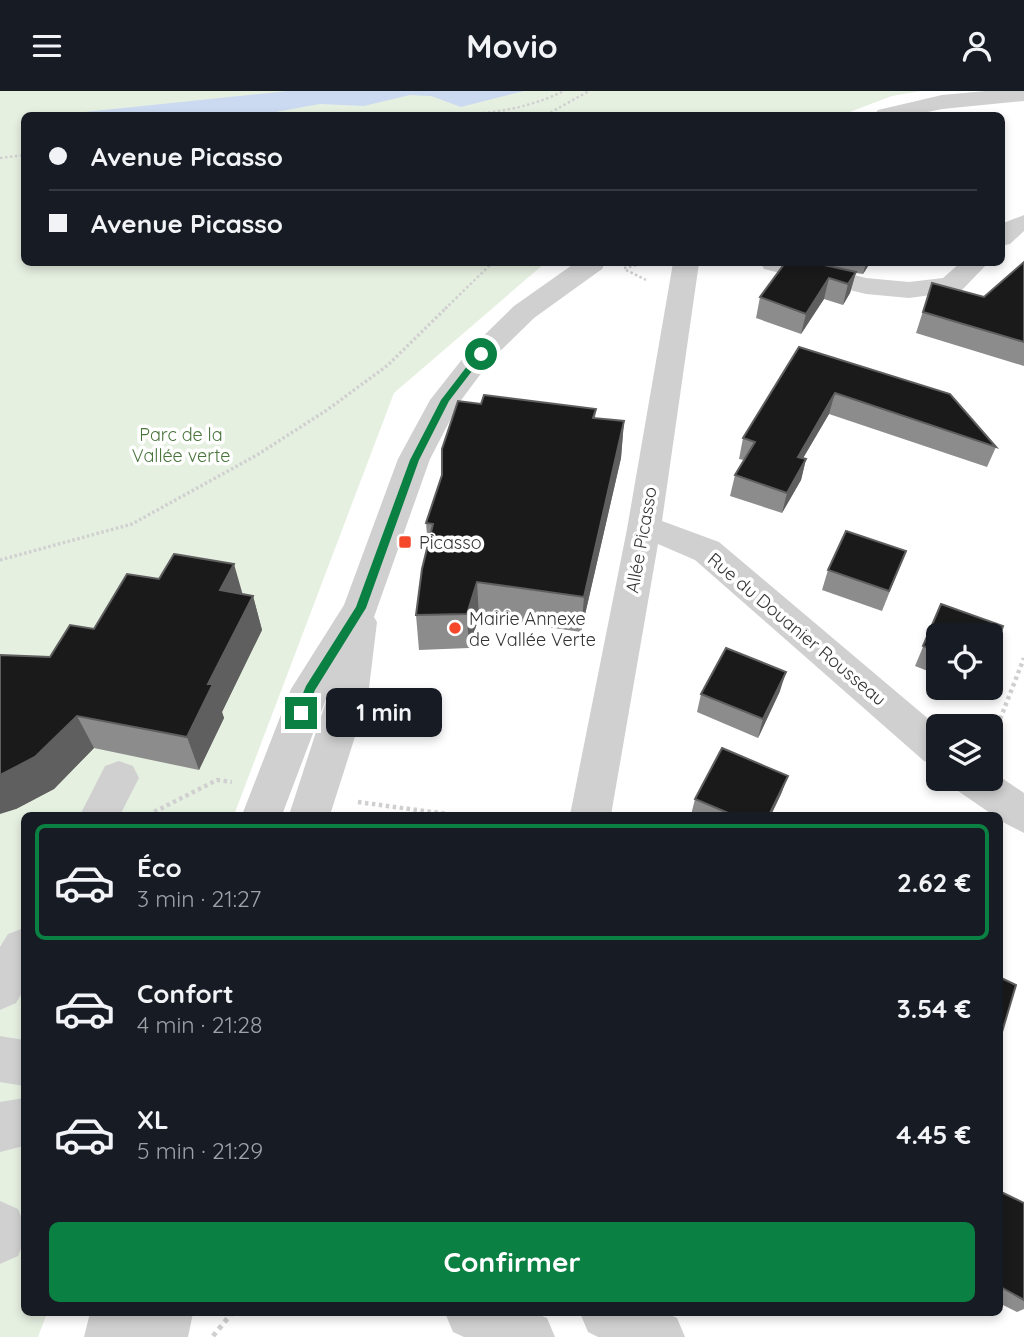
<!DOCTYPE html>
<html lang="fr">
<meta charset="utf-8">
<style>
body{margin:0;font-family:Quicksand,sans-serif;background:#20242c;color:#f1f3f6;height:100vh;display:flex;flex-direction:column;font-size:26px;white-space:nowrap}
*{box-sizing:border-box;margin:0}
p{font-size:23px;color:#9ea1a6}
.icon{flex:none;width:38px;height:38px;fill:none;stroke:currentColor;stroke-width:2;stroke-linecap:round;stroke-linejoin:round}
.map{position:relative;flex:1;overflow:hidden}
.panel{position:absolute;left:21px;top:721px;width:982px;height:504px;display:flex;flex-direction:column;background:#171b24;border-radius:10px;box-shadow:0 4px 10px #0003}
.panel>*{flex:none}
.top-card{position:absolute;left:21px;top:21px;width:984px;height:154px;border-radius:10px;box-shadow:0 4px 10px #0003;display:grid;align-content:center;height:154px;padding:0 28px;background:#171b24}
.buttons{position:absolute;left:926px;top:532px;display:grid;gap:14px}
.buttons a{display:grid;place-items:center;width:77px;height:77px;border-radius:10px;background:#171b24;box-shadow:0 4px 10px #0003;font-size:35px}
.end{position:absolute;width:32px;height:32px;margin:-16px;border:9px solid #0b8043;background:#fff;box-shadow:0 0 0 4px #fff}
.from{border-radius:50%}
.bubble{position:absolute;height:49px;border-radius:10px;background:#171b24;box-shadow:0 4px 10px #0003;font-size:23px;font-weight:800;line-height:49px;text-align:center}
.top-card b{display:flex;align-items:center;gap:24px;height:66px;font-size:26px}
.top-card b+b{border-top:2px solid #363941}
.top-card i{width:18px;height:18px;background:#f1f3f6}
ul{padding:12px 0 0;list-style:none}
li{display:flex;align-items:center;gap:21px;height:116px;margin:0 14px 10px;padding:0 14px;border:4px solid transparent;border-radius:10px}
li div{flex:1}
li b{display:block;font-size:26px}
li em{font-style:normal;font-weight:800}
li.on{border-color:#0b8043}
li>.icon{width:63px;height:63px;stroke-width:1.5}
.button{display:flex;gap:14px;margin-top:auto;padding:14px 28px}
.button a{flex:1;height:80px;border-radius:10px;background:#0b8043;color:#fff;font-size:28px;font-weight:800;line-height:80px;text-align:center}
header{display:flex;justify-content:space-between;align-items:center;height:91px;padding:0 28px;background:#171b24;font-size:32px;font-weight:800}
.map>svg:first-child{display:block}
</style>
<header><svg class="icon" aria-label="menu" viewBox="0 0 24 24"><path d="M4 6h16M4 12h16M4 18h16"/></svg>Movio<svg class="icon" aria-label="person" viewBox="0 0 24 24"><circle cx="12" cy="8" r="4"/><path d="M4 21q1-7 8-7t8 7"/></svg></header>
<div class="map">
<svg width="1024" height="1246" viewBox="0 0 1024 1246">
<rect width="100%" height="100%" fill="#fff"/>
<path fill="#e6f0e1" d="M 0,0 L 921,0 L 892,5 L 842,24 L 24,24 L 24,172 L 545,172 L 394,302 L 234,724 L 24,724 L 24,1222 L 47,1222 L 38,1246 L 0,1246 Z"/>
<path fill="#ccdaf1" d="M 288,0 L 524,0 L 461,16 L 431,5 L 410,4 L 364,15 L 320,13 L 259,24 L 55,24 Z"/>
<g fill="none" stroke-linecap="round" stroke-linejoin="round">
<g stroke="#d0d0d0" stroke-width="2.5" stroke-dasharray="2.5 2.5" stroke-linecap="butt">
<path d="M 333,24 C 416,17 485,38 564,0"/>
<path d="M 546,24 L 589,0"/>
<path d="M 0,67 L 24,64"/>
<path d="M 624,177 L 647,172"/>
<path d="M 626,179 L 646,189"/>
<path d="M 445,218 L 492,172"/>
</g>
<path stroke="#d0d0d0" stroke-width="3.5" stroke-dasharray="2.5 2.5" stroke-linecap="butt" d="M 0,469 L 132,433 L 257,364 L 327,319 L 388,274 L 447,216"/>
<g stroke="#d0d0d0" stroke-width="4.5" stroke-dasharray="3.5 3.5" stroke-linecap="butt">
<path d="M 990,654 L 1024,567"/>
<path d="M 358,711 L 454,724"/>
<path d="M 148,724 L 217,689 L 232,691"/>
</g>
<path stroke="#d0d0d0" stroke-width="5" stroke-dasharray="4.5 4.5" stroke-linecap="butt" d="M 213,1245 L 232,1222"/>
<g fill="#d0d0d0" fill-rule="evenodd">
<path d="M 985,0 L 1024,0 L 1024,10 L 942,18 L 914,24 L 874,24 L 878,19 L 942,4 Z"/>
<path d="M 1024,124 L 1024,140 L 1010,153 L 1001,155 L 1001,133 Z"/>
<path d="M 575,172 L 605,172 L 602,178 L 534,227 L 491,269 L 459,312 L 430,368 L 374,526 L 377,531 L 368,605 L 330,724 L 289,724 L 331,595 L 282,724 L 242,724 L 291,598 L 344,514 L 398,368 L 430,309 L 471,257 L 514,215 Z"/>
<path d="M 673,172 L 699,172 L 662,430 L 719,451 L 938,636 L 938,675 L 924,670 L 695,469 L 658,453 L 611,724 L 570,724 L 627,438 Z"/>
<path d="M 761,172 L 805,172 L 866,187 L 909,191 L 943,187 L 960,172 L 988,172 L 961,200 L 909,207 L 866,203 L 764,178 Z"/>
<path d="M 119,670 L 133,675 L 139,687 L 120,724 L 80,724 L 105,675 Z"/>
<path d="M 990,679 L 1024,702 L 1024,742 L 999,729 L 999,724 L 993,724 L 958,700 L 952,688 L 990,688 Z"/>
<path d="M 24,837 L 24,898 L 16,912 L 0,919 L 0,856 L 8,843 Z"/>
<path d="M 0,945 L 24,949 L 24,995 L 0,991 Z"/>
<path d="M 24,1007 L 24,1055 L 0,1061 L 0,1011 Z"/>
<path d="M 0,1110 L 18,1118 C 26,1136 26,1148 18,1165 L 0,1173 Z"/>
<path d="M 90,1222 L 193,1222 L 188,1246 L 84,1246 Z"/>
<path d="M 445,1222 L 535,1222 L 547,1227 L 555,1246 L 464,1246 L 453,1241 Z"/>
<path d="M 580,1222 L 666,1222 L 677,1227 L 685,1246 L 598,1246 L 588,1241 Z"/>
</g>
</g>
<g fill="#8c8c8c">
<path d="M 1024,171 L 1024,275 L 916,242 L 932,192 L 984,206 Z"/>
<path d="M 785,172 L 870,172 L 863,183 L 856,182 L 850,202 L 843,214 L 824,208 L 801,243 L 756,227 L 760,206 Z"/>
<path d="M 799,256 L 996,356 L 987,376 L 829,323 L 803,367 L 806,368 L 801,389 L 782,422 L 730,405 L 735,384 L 744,369 L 739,368 L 743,347 Z"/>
<path d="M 481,313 L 596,318 L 595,327 L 624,330 L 621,367 L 581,541 L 479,526 L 469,557 L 419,559 L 416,524 L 428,456 L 426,432 Z"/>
<path d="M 906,460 L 882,520 L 822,499 L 828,479 Z"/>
<path d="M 242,503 L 253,505 L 262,539 L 222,621 L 224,627 L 199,679 L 94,657 L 54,698 L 16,718 L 50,566 L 94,538 Z"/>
<path d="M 941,513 L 938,544 L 938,584 L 915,575 Z"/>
<path d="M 780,600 L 758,647 L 697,621 L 701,603 Z"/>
<path d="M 788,685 L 781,703 L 771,724 L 691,724 L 695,708 Z"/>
<path d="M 999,1100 L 1024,1112 L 1024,1218 L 1017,1221 L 999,1212 Z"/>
</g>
<g fill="#5f5f5f">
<path d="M 866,172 L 870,172 L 863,183 Z"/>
<path d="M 856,181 L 850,202 L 843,214 L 848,193 Z"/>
<path d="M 829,187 L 824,208 L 801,243 L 806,223 Z"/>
<path d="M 835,302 L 829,323 L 792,386 L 798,366 Z"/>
<path d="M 624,330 L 621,367 L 581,541 L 584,506 Z"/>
<path d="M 806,368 L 801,389 L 782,422 L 787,402 Z"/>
<path d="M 234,473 L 244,508 L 220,499 Z"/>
<path d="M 477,491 L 479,526 L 469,557 L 467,523 Z"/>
<path d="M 253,505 L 262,539 L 222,621 L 224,627 L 199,679 L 187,646 L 208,593 Z"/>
<path d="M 786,581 L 780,600 L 758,647 L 763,628 Z"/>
<path d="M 77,625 L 94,657 L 54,698 L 16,718 L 0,723 L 0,684 Z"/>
<path d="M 788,685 L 781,703 L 771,724 L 769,724 Z"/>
</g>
<g fill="#1a1a1a" stroke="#5f5f5f" stroke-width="2">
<path d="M 1024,171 L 1024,251 L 923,221 L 932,192 L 984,206 Z"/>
<path d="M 785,172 L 815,172 L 856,181 L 848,193 L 829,187 L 806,223 L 760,206 Z"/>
<path d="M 799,256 L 950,303 L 996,356 L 835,302 L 798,366 L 806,368 L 787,402 L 735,384 L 755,351 L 743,347 Z"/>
<path d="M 484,304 L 596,318 L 593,327 L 624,330 L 584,506 L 477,491 L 467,523 L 416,524 L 422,478 L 433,433 L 426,432 L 442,384 L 442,358 L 458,310 L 481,313 Z"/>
<path d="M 846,440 L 906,460 L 889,500 L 828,479 Z"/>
<path d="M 174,463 L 234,473 L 220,499 L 253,505 L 208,593 L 213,593 L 187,646 L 77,625 L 35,666 L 0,684 L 0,564 L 50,566 L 70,534 L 94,538 L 127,483 L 159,488 Z"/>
<path d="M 941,513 L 1003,535 L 990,572 L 990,544 L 938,544 L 938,561 L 923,555 Z"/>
<path d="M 726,557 L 786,581 L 763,628 L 701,603 Z"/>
<path d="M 722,657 L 788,685 L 769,724 L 733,724 L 695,708 Z"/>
<path d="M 999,886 L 1016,894 L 999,951 Z"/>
<path d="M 999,1100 L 1024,1112 L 1024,1209 L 999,1195 Z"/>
</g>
<path fill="#0b8043" d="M 478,261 L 485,263 L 449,310 L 419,369 L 366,517 L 315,599 L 305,625 L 297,625 L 295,622 L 306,595 L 356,516 L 410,369 L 441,309 Z"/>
<g fill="#f5472a" stroke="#fff" stroke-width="2.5">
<rect x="398" y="444" width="14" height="14" rx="3.5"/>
<circle cx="455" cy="537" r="7"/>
</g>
<g text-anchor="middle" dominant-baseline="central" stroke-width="7" stroke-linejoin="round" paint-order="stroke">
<g font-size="18" fill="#49743b" stroke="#fff">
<text x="181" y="343">Parc de la<tspan x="181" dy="21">Vallée verte</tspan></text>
</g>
<g font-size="18" fill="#333" stroke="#fff">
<text transform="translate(641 449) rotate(-80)">Allée Picasso</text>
<text transform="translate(797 538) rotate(40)">Rue du Douanier Rousseau</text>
</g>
<g font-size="18" fill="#333" stroke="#fff" text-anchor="start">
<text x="419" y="451">Picasso</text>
<text x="469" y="527">Mairie Annexe<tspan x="469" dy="21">de Vallée Verte</tspan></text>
</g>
</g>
</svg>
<div class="buttons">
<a><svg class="icon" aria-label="locate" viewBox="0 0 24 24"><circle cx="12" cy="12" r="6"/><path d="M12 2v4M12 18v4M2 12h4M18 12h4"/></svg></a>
<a><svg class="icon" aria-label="layers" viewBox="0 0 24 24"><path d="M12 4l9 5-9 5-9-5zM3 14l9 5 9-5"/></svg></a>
</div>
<i class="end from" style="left:481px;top:263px"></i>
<i class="end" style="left:301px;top:622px"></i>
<div class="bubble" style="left:326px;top:597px;width:116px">1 min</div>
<div class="top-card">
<b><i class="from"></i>Avenue Picasso</b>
<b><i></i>Avenue Picasso</b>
</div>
<section class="panel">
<ul>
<li class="on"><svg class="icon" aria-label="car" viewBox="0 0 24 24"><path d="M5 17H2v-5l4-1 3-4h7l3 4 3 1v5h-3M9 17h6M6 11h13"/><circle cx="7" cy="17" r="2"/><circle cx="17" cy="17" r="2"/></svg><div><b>Éco</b><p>3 min · 21:27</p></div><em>2.62 €</em></li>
<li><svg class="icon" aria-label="car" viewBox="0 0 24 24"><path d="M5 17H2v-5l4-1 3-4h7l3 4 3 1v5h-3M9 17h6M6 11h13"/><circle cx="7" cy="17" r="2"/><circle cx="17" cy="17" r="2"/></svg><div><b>Confort</b><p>4 min · 21:28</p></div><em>3.54 €</em></li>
<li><svg class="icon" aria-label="car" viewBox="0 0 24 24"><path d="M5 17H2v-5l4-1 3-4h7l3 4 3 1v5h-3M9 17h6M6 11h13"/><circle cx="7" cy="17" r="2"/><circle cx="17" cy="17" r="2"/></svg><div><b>XL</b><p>5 min · 21:29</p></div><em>4.45 €</em></li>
</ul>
<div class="button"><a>Confirmer</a></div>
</section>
</div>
